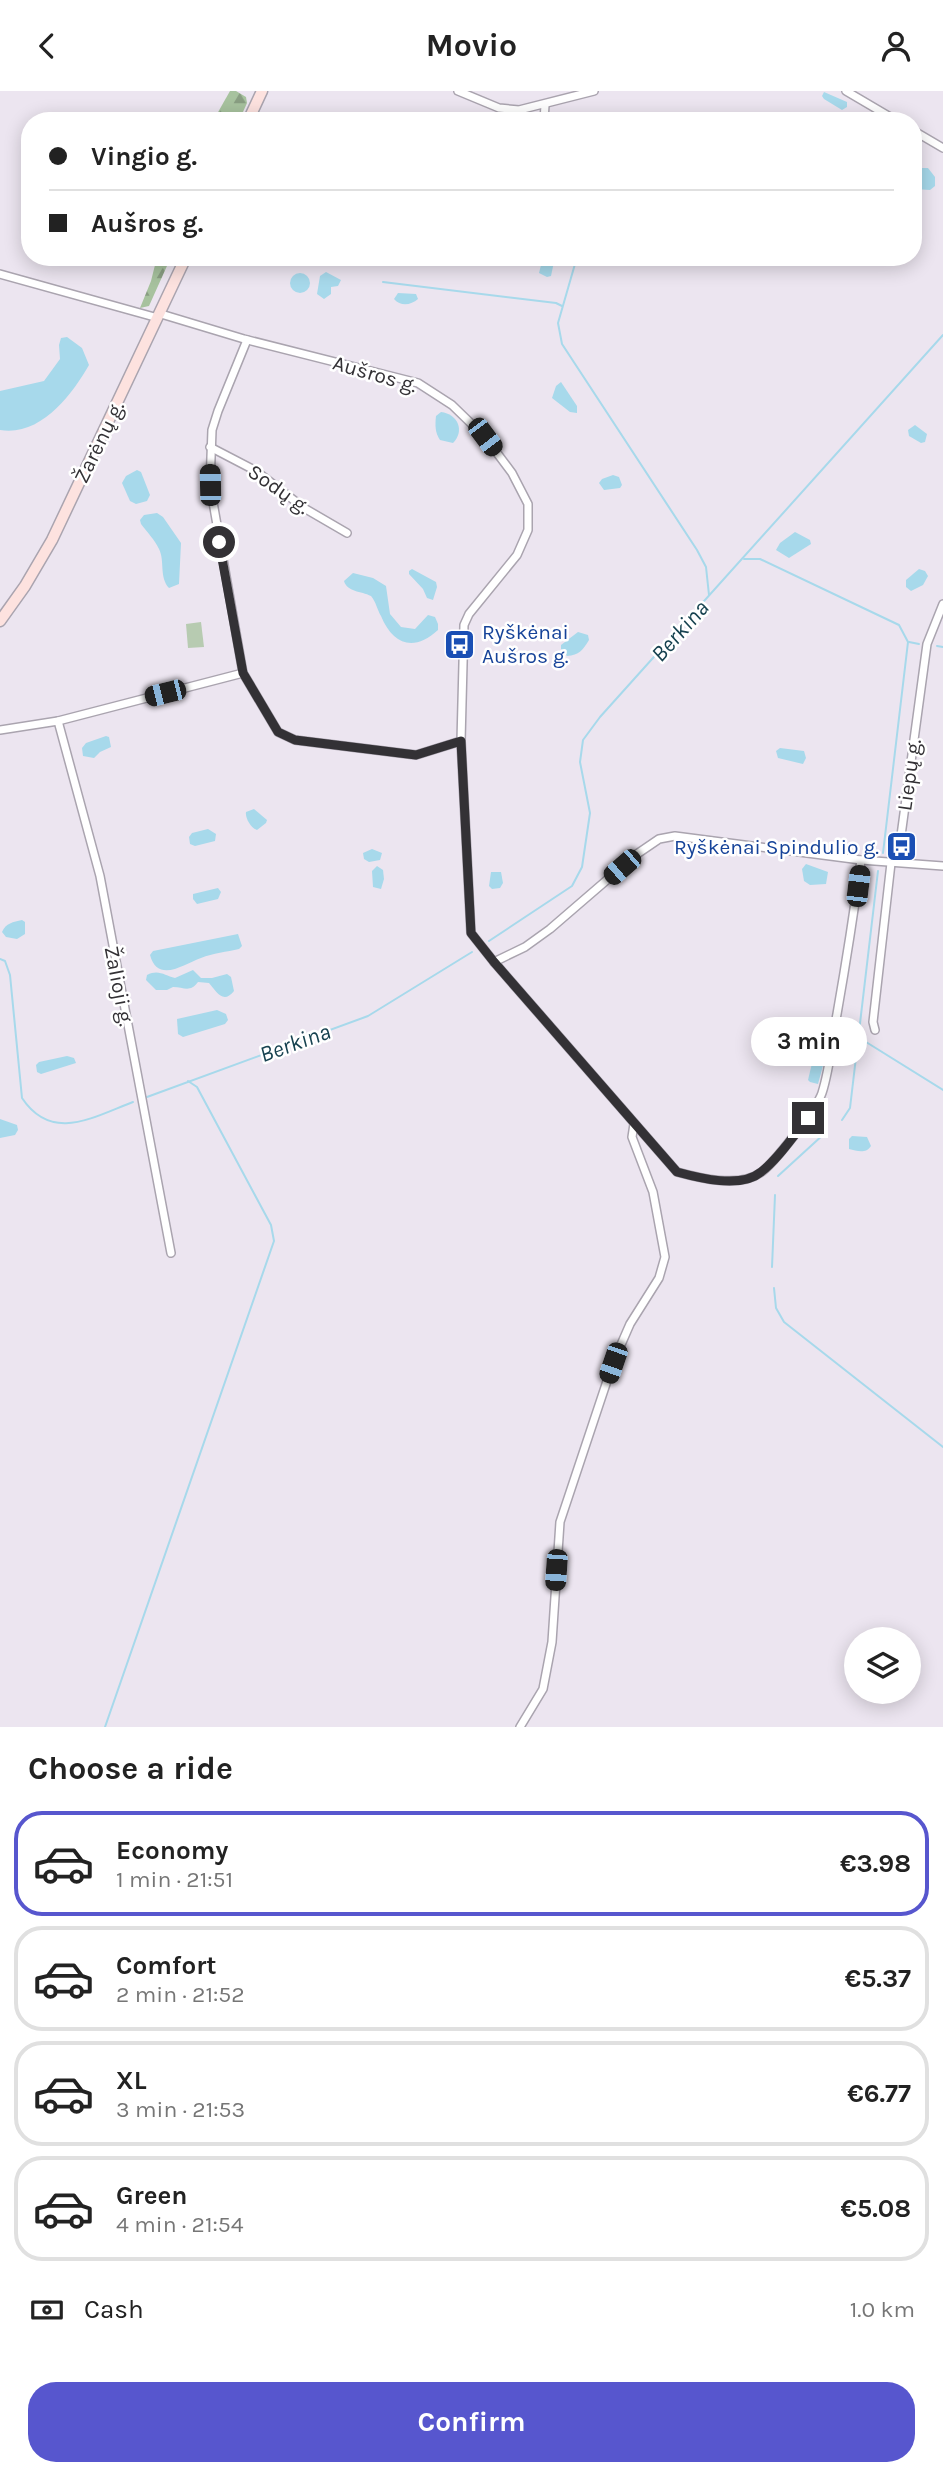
<!DOCTYPE html>
<meta charset="utf-8">
<style>
body{margin:0;font-family:Karla,sans-serif;background:#f2f2f2;color:#222;height:100vh;display:flex;flex-direction:column;font-size:26px;white-space:nowrap}
*{box-sizing:border-box;margin:0}
p{font-size:23px;color:#767676}
.icon{flex:none;width:38px;height:38px;fill:none;stroke:currentColor;stroke-width:2;stroke-linecap:round;stroke-linejoin:round}
.map{position:relative;height:1636px;overflow:hidden}
.side{display:flex;flex-direction:column;background:#fff;flex:1}
.side>*{flex:none}
.banner{position:absolute;left:21px;top:21px;width:901px;height:154px;border-radius:28px;box-shadow:0 4px 18px #0003;display:grid;align-content:center;height:154px;padding:0 28px;background:#fff}
.tools{position:absolute;left:844px;top:1536px;display:grid;gap:14px}
.tools a{display:grid;place-items:center;width:77px;height:77px;border-radius:50%;background:#fff;box-shadow:0 4px 18px #0003;font-size:35px}
.end{position:absolute;width:32px;height:32px;margin:-16px;border:9px solid #333135;background:#fff;box-shadow:0 0 0 4px #fff}
.from{border-radius:50%}
.bubble{position:absolute;height:49px;border-radius:24px;background:#fff;box-shadow:0 4px 18px #0003;font-size:23px;font-weight:700;line-height:49px;text-align:center}
.car{position:absolute;width:21px;height:42px;margin:-21px -10px;border-radius:9px;box-shadow:0 0 5px 2px #0007;background:linear-gradient(#222 24%,#8ab4d8 0 40%,#222 0 76%,#8ab4d8 0 86%,#222 0)}
.banner b{display:flex;align-items:center;gap:24px;height:66px;font-size:26px}
.banner b+b{border-top:2px solid #e0e0e0}
.banner i{width:18px;height:18px;background:#222}
ul{padding:0;list-style:none}
li{display:flex;align-items:center;gap:21px;height:105px;margin:0 14px 10px;padding:0 14px;border:4px solid #e0e0e0;border-radius:28px}
li div{flex:1}
li b{display:block;font-size:26px}
li em{font-style:normal;font-weight:700}
li.active{border-color:#5756ce}
li>.icon{width:63px;height:63px;stroke-width:1.5}
h2{padding:0 28px;font-size:32px;line-height:84px}
.pay{display:flex;align-items:center;gap:18px;height:77px;padding:0 28px;font-size:26px}
.pay p{margin-inline-start:auto}
.button{display:flex;gap:14px;margin-top:auto;padding:14px 28px}
.button a{flex:1;height:80px;border-radius:28px;background:#5756ce;color:#fff;font-size:28px;font-weight:700;line-height:80px;text-align:center}
header{display:flex;justify-content:space-between;align-items:center;height:91px;padding:0 28px;background:#fff;font-size:32px;font-weight:700}
.map>svg:first-child{display:block}
</style>
<header><svg class="icon" aria-label="back" viewBox="0 0 24 24"><path d="M15 5l-7 7 7 7"/></svg>Movio<svg class="icon" aria-label="person" viewBox="0 0 24 24"><circle cx="12" cy="8" r="4"/><path d="M4 21q1-7 8-7t8 7"/></svg></header>
<div class="map">
<svg width="943" height="1636" viewBox="0 0 943 1636">
<defs>
<pattern id="forest-firs" width="22" height="20" patternUnits="userSpaceOnUse" patternTransform="scale(1.75)"><rect width="22" height="20" fill="#a7c29e"/><path d="M5 1l3.5 6h-7zM16 11l3.5 6h-7z" fill="#899e82"/></pattern>
</defs>
<rect width="100%" height="100%" fill="#ece5f0"/>
<g fill="url(#forest-firs)">
<path d="M 230,0 L 236,0 L 246,6 L 247,12 L 239,30 L 213,30 Z"/>
<path d="M 157,166 L 171,166 L 149,215 L 140,217 L 151,190 Z"/>
</g>
<path fill="#b7cbb1" d="M 201,531 L 204,556 L 188,557 L 186,533 Z"/>
<g fill="#a7d9eb">
<path d="M 824,1 L 847,11 L 847,16 L 842,19 L 824,8 L 822,5 Z"/>
<path d="M 921,77 L 928,77 L 935,86 L 935,95 L 930,99 L 914,98 L 914,81 Z"/>
<path d="M 543,166 L 555,166 L 551,185 L 547,186 L 539,182 Z"/>
<path d="M 326,181 L 341,189 L 338,195 L 331,196 L 331,203 L 324,208 L 317,203 L 320,185 Z"/>
<circle cx="300" cy="192" r="10"/>
<path d="M 398,202 L 416,203 L 418,208 C 411,214 401,216 394,208 Z"/>
<path d="M 67,246 L 82,257 L 89,274 C 72,304 40,346 0,339 L 0,300 L 44,290 L 60,268 L 59,254 L 61,247 Z"/>
<path d="M 561,291 L 577,315 L 577,322 L 570,321 L 552,307 L 556,295 Z"/>
<path d="M 441,321 C 458,323 465,340 453,352 L 440,349 C 435,342 435,334 436,325 Z"/>
<path d="M 915,334 L 927,343 L 925,351 L 921,352 L 909,345 L 908,339 Z"/>
<path d="M 137,379 L 141,381 L 150,404 L 147,410 L 136,413 L 130,410 L 122,392 L 126,385 Z"/>
<path d="M 613,384 L 619,386 L 622,394 L 620,397 L 604,399 L 599,392 L 602,388 Z"/>
<path d="M 157,422 L 163,426 L 181,452 L 179,493 L 169,497 C 159,486 165,470 159,458 C 155,449 147,441 141,433 L 140,429 L 144,424 Z"/>
<path d="M 795,441 L 810,449 L 811,453 L 789,467 L 776,459 L 780,452 Z"/>
<path d="M 412,478 L 436,491 L 437,496 L 433,509 L 427,507 L 423,498 L 409,483 L 409,480 Z"/>
<path d="M 919,478 L 925,480 L 928,485 L 923,494 L 911,500 L 906,496 L 906,489 Z"/>
<path d="M 353,482 L 373,487 L 386,495 L 390,523 L 401,536 L 415,538 L 428,524 L 435,526 L 438,533 L 438,539 C 414,561 393,554 381,525 C 377,518 376,511 371,505 C 361,500 347,501 344,490 Z"/>
<path d="M 578,541 L 588,544 L 589,549 C 583,559 579,564 567,565 L 561,558 L 561,554 Z"/>
<path d="M 106,645 L 109,646 L 111,656 L 100,661 L 94,667 L 83,665 L 82,657 L 86,652 Z"/>
<path d="M 780,657 L 804,660 L 806,667 L 803,673 L 778,667 L 776,660 Z"/>
<path d="M 254,718 L 267,729 L 266,732 L 257,739 C 251,737 245,727 246,721 Z"/>
<path d="M 208,738 L 216,743 L 215,750 L 195,755 L 190,753 L 189,746 L 192,742 Z"/>
<path d="M 372,758 L 382,762 L 380,769 L 369,771 L 364,768 L 363,762 Z"/>
<path d="M 806,773 L 828,781 L 826,793 L 810,794 L 804,790 L 802,778 Z"/>
<path d="M 377,775 L 383,779 L 384,788 L 381,798 L 373,796 L 372,780 Z"/>
<path d="M 491,781 L 501,781 L 503,792 L 500,797 L 492,798 L 489,795 Z"/>
<path d="M 218,797 L 221,801 L 218,808 L 197,813 L 193,808 L 193,803 Z"/>
<path d="M 22,829 L 25,831 L 25,843 L 17,848 L 6,846 L 2,841 C 6,832 13,831 22,829 Z"/>
<path d="M 238,843 L 242,855 L 239,858 C 227,861 213,862 201,867 C 184,873 158,893 150,864 L 153,860 Z"/>
<path d="M 193,879 L 201,887 L 212,887 L 227,883 L 231,886 L 234,900 C 223,914 216,900 209,892 L 198,891 C 190,902 184,896 173,896 L 167,899 L 156,899 L 146,889 L 147,884 C 159,878 165,885 175,887 Z"/>
<path d="M 217,919 L 226,923 L 228,929 L 225,933 L 183,946 L 178,943 L 177,928 Z"/>
<path d="M 67,965 L 74,967 L 76,972 L 41,983 L 37,981 L 36,974 L 39,971 Z"/>
<path d="M 816,967 L 824,971 L 818,993 L 810,991 L 808,989 L 813,968 Z"/>
<path d="M 0,1028 L 17,1034 L 18,1039 L 15,1044 L 0,1047 Z"/>
<path d="M 852,1045 L 867,1046 L 871,1055 C 866,1063 857,1060 849,1058 L 849,1048 Z"/>
</g>
<g fill="none" stroke-linecap="round" stroke-linejoin="round">
<g stroke="#a7d9eb" stroke-width="2">
<path d="M 577,166 L 558,232 L 562,253 L 697,459 L 706,476 L 709,504"/>
<path d="M 383,191 L 556,212 L 562,215"/>
<path d="M 744,468 L 760,468 L 899,534 L 908,551 L 883,762"/>
<path d="M 909,551 L 919,553"/>
<path d="M 937,555 L 943,556"/>
<path d="M 489,850 L 572,795 L 582,776 L 590,722 L 580,671 L 583,649 L 600,626 L 943,244"/>
<path d="M 0,868 L 5,870 L 10,884 L 22,1007 C 52,1052 93,1026 133,1011"/>
<path d="M 858,946 L 943,999"/>
<path d="M 147,1006 L 368,925 L 472,861"/>
<path d="M 842,1029 L 850,1017 L 878,780"/>
<path d="M 778,1085 L 824,1043"/>
<path d="M 772,1176 L 775,1104"/>
<path d="M 774,1197 L 776,1217 L 784,1231 L 943,1356"/>
<path d="M 105,1636 L 274,1150 L 271,1134 L 197,996 L 188,990"/>
</g>
<defs>
<g id="minor">
<path d="M 458,0 L 499,17 L 519,19 L 594,0"/>
<path d="M 846,0 L 897,30"/>
<path d="M 544,30 L 545,14"/>
<path d="M 914,40 L 943,57"/>
<path d="M 0,183 L 158,227"/>
<path d="M 161,223 L 244,248 L 418,292 L 452,314 L 485,346 L 512,382 L 528,413 L 528,439 L 517,464 L 469,523 L 464,534 L 461,650 L 471,842 L 494,871 L 677,1081 C 699,1087 739,1097 760,1082 C 773,1074 817,1017 822,1002 C 830,977 832,949 837,923 C 846,872 854,821 861,769"/>
<path d="M 247,249 L 218,320 L 212,339 L 210,394 L 243,582 L 278,641 L 295,649 L 416,664 L 461,650"/>
<path d="M 210,356 L 256,380 L 304,417 L 347,442"/>
<path d="M 58,630 L 100,785 L 171,1162"/>
<path d="M 0,639 L 58,630 L 243,582"/>
<path d="M 494,871 L 525,856 L 550,838 L 637,763 L 659,748 L 675,745 L 861,769 L 943,775"/>
<path d="M 875,939 L 873,931 L 891,772 L 900,752 L 927,553 L 943,513"/>
<path d="M 520,1636 L 543,1598 L 552,1551 L 560,1431 L 613,1272 L 630,1233 L 659,1187 L 665,1166 L 653,1101 L 632,1046 L 634,1033"/>
</g>
<g id="secondary">
<path d="M 248,30 L 262,0"/>
<path d="M 0,530 L 25,495 L 52,449 L 186,166"/>
</g>
</defs>
<use href="#minor" stroke="#aaa4af" stroke-width="10"/>
<use href="#secondary" stroke="#aaa4af" stroke-width="13"/>
<use href="#minor" stroke="#fff" stroke-width="7"/>
<use href="#secondary" stroke="#fde2df" stroke-width="10"/>
</g>
<g fill="none" stroke-linecap="round" stroke-linejoin="round">
<path stroke="#333135" stroke-width="9" d="M 219,451 L 243,582 L 278,641 L 295,649 L 416,664 L 461,650 L 471,842 L 494,871 L 677,1081 C 699,1087 741,1098 761,1081 C 779,1067 793,1045 808,1027"/>
</g>
<defs>
<symbol id="bus-square" viewBox="-11 -11 22 22"><rect x="-9" y="-9" width="18" height="18" rx="4" fill="#1a4fb4" stroke="#fff"/><path d="M-5-6H5V4H4V6H2V4H-2V6H-4V4H-5ZM-3.5-4V0h7V-4ZM-3.5 1.2v1.5H-2V1.2ZM2 1.2v1.5H3.5V1.2Z" fill="#fff"/></symbol>
</defs>
<g fill-rule="evenodd">
<use href="#bus-square" x="442" y="536" width="35" height="35"/>
<use href="#bus-square" x="884" y="738" width="35" height="35"/>
</g>
<g text-anchor="middle" dominant-baseline="central" stroke-width="5" stroke-linejoin="round" paint-order="stroke">
<g font-size="21" fill="#333135" stroke="#fff">
<text transform="translate(375 283) rotate(16)">Aušros g.</text>
<text transform="translate(99 351) rotate(-64)">Žarėnų g.</text>
<text transform="translate(279 398) rotate(35)">Sodų g.</text>
<text transform="translate(909 684) rotate(-82)">Liepų g.</text>
<text transform="translate(119 895) rotate(79)">Žalioji g.</text>
</g>
<g font-size="21" fill="#164399" stroke="#fff" text-anchor="start">
<text x="482" y="541">Ryškėnai<tspan x="482" dy="24">Aušros g.</tspan></text>
<text x="879" y="756" text-anchor="end">Ryškėnai Spindulio g.</text>
</g>
<g font-size="23" font-style="italic" fill="#174250" stroke="#fff">
<text transform="translate(680 540) rotate(-48)">Berkina</text>
<text transform="translate(295 952) rotate(-20)">Berkina</text>
</g>
</g>
</svg>
<div class="tools">
<a><svg class="icon" aria-label="layers" viewBox="0 0 24 24"><path d="M12 4l9 5-9 5-9-5zM3 14l9 5 9-5"/></svg></a>
</div>
<i class="end from" style="left:219px;top:451px"></i>
<i class="end" style="left:808px;top:1027px"></i>
<div class="bubble" style="left:751px;top:926px;width:116px">3 min</div>
<i class="car" style="left:485px;top:346px;rotate:143deg"></i>
<i class="car" style="left:210px;top:394px;rotate:359deg"></i>
<i class="car" style="left:165px;top:602px;rotate:256deg"></i>
<i class="car" style="left:622px;top:776px;rotate:229deg"></i>
<i class="car" style="left:858px;top:795px;rotate:7deg"></i>
<i class="car" style="left:613px;top:1272px;rotate:199deg"></i>
<i class="car" style="left:556px;top:1479px;rotate:184deg"></i>
<div class="banner">
<b><i class="from"></i>Vingio g.</b>
<b><i></i>Aušros g.</b>
</div>
</div>
<section class="side">
<h2>Choose a ride</h2>
<ul>
<li class="active"><svg class="icon" aria-label="car" viewBox="0 0 24 24"><path d="M5 17H2v-5l4-1 3-4h7l3 4 3 1v5h-3M9 17h6M6 11h13"/><circle cx="7" cy="17" r="2"/><circle cx="17" cy="17" r="2"/></svg><div><b>Economy</b><p>1 min · 21:51</p></div><em>€3.98</em></li>
<li><svg class="icon" aria-label="car" viewBox="0 0 24 24"><path d="M5 17H2v-5l4-1 3-4h7l3 4 3 1v5h-3M9 17h6M6 11h13"/><circle cx="7" cy="17" r="2"/><circle cx="17" cy="17" r="2"/></svg><div><b>Comfort</b><p>2 min · 21:52</p></div><em>€5.37</em></li>
<li><svg class="icon" aria-label="car" viewBox="0 0 24 24"><path d="M5 17H2v-5l4-1 3-4h7l3 4 3 1v5h-3M9 17h6M6 11h13"/><circle cx="7" cy="17" r="2"/><circle cx="17" cy="17" r="2"/></svg><div><b>XL</b><p>3 min · 21:53</p></div><em>€6.77</em></li>
<li><svg class="icon" aria-label="car" viewBox="0 0 24 24"><path d="M5 17H2v-5l4-1 3-4h7l3 4 3 1v5h-3M9 17h6M6 11h13"/><circle cx="7" cy="17" r="2"/><circle cx="17" cy="17" r="2"/></svg><div><b>Green</b><p>4 min · 21:54</p></div><em>€5.08</em></li>
</ul>
<div class="pay"><svg class="icon" aria-label="cash" viewBox="0 0 24 24"><path d="M3 7h18v10H3z"/><circle cx="12" cy="12" r="2"/></svg>Cash<p>1.0 km</p></div>
<div class="button"><a>Confirm</a></div>
</section>
